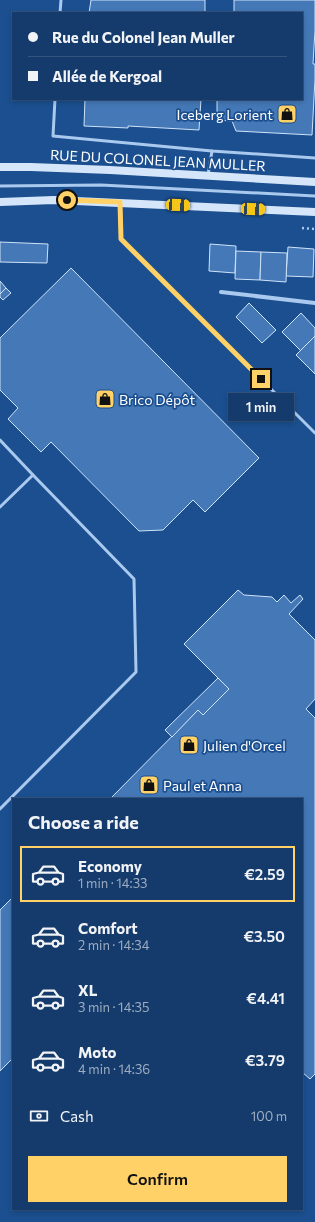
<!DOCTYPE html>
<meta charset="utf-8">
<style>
body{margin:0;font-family:Commissioner,sans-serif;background:#1d4271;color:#f1f3f6;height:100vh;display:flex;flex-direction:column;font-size:15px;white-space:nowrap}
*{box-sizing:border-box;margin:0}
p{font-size:13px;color:#9dadc1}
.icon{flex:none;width:22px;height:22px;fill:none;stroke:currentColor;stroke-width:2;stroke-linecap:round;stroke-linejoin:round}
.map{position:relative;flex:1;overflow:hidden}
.drawer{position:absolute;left:12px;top:798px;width:291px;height:412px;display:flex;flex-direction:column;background:#143b6b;border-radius:0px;box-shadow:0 2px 6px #0003,0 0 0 1px #33557e}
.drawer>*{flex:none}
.hud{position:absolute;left:12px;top:12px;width:291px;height:88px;border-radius:0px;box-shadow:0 2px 6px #0003,0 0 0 1px #33557e;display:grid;align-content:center;height:88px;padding:0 16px;background:#143b6b}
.end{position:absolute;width:18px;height:18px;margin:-9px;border:5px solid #ffd166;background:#111;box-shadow:0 0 0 2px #111}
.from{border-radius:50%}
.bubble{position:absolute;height:28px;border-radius:0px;background:#143b6b;box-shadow:0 2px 6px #0003,0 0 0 1px #33557e;font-size:13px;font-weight:600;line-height:28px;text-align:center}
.car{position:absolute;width:12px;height:24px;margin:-12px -6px;border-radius:5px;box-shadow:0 0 3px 1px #0007;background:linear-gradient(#f5c518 24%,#345 0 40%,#f5c518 0 76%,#345 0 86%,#f5c518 0)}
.hud b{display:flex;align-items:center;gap:14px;height:38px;font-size:15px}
.hud b+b{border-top:1px solid #33557e}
.hud i{width:10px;height:10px;background:#f1f3f6}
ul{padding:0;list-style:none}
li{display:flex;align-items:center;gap:12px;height:56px;margin:0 8px 6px;padding:0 8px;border:2px solid transparent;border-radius:0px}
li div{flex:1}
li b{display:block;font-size:15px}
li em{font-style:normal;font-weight:600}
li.on{border-color:#ffd166}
li>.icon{width:36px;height:36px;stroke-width:1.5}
h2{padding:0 16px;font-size:18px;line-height:48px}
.pay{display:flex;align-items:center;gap:10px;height:44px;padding:0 16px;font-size:15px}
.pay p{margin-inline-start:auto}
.button{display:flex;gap:8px;margin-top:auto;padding:8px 16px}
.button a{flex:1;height:46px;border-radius:0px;background:#ffd166;color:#111;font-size:16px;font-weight:600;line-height:46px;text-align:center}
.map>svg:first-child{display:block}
</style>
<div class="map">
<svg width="315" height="1222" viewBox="0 0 315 1222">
<rect width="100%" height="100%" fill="#1b4f8f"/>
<g fill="#4478b7" stroke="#cfe3fa">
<path d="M 91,0 L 205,0 L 205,13 L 89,13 Z"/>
<path d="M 234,0 L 315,0 L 315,30 L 313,64 L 315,64 L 315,79 L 312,135 L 236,131 L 232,121 L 217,120 L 217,99 L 302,99 L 302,13 L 234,13 Z"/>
<path d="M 85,99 L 201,99 L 199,130 L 128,126 L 128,128 L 84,126 Z"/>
<path d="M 0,242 L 48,244 L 47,263 L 0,262 Z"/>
<path d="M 210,244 L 236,246 L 235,273 L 209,271 Z"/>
<path d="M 288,247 L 314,249 L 313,277 L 286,276 Z"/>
<path d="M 236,251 L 261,252 L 260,280 L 235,279 Z"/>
<path d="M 261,252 L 287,253 L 286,282 L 260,280 Z"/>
<path d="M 71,268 L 259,458 L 205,512 L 193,500 L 163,530 L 139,531 L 51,442 L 41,452 L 8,419 L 18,408 L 0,390 L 0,338 Z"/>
<path d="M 0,281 L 6,288 L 0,294 Z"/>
<path d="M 6,288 L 11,293 L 3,300 L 0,297 L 0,294 Z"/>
<path d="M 249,303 L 276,330 L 262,343 L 236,317 Z"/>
<path d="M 301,313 L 315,328 L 315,336 L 301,351 L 282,332 Z"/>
<path d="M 315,336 L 315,374 L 296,355 Z"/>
<path d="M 238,590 L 244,595 L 272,597 L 277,602 L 284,595 L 291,603 L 300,595 L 303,599 L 289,614 L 315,640 L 315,699 L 306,709 L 315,718 L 315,1074 L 310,1079 L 302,1072 L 302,799 L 110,799 L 198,710 L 203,715 L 229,689 L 184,644 Z"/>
<path d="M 218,678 L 229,689 L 203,715 L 198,710 L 172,737 L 165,730 Z"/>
<path d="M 13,897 L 13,1058 L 0,1071 L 0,910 Z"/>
</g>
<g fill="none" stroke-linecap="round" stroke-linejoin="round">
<path stroke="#a9c9ee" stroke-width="2.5" stroke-dasharray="2 3" stroke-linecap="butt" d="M 302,228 L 315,229"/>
<g stroke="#a9c9ee" stroke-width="3">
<path d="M 60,13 L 61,0"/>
<path d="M 55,99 L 53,136 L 212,151 L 315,158"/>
<path d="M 208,175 L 212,151"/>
<path d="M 0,186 L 101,185 L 315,196"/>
<path d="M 120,204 L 121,239 L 315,433"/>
<path d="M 0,440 L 33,475 L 0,507"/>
<path d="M 0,809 L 136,672 L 134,579 L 33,475"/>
</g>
<path stroke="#a9c9ee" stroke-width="4" d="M 221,292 L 315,303"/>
<g stroke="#d6e6fa" stroke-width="8">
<path d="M 0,167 L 31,167 L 110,170 L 315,182"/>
<path d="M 0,202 L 54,200 L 315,212"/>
</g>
</g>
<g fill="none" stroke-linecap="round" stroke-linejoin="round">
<path stroke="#ffd166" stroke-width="5" d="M 67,200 L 120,202 L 121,239 L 261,379"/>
</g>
<defs>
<symbol id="shop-square" viewBox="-11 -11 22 22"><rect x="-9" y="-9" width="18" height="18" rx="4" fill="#ffd166" stroke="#1b4f8f"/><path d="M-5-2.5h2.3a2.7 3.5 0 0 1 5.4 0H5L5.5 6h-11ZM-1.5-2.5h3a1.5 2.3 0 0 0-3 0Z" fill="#111"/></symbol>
</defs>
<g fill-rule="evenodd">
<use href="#shop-square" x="276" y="103" width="22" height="22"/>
<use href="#shop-square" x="94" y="388" width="22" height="22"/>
<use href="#shop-square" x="178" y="734" width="22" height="22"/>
<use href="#shop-square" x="138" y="774" width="22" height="22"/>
</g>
<g text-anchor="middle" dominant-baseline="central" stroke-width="3.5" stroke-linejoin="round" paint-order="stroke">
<g font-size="14" fill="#fff" stroke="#1b4f8f" text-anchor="start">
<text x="273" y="114" text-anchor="end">Iceberg Lorient</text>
<text x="119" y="399">Brico Dépôt</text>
<text x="203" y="745">Julien d'Orcel</text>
<text x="163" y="785">Paul et Anna</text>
</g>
<g font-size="14" fill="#fff" stroke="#1b4f8f">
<text transform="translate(158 160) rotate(3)">RUE DU COLONEL JEAN MULLER</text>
</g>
</g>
</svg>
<i class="end from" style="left:67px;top:200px"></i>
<i class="end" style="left:261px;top:379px"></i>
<div class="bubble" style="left:228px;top:393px;width:66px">1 min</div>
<i class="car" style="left:178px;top:205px;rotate:93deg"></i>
<i class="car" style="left:253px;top:209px;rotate:93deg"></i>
<div class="hud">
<b><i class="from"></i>Rue du Colonel Jean Muller</b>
<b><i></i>Allée de Kergoal</b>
</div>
<section class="drawer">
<h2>Choose a ride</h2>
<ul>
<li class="on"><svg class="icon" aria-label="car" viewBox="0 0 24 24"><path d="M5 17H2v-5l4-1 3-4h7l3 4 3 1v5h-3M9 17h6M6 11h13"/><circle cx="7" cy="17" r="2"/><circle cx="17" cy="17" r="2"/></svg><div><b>Economy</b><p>1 min · 14:33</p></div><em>€2.59</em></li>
<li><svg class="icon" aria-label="car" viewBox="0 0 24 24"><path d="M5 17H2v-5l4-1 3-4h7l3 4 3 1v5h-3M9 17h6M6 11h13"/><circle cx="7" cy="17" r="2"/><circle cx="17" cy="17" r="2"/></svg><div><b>Comfort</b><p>2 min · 14:34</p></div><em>€3.50</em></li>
<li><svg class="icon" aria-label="car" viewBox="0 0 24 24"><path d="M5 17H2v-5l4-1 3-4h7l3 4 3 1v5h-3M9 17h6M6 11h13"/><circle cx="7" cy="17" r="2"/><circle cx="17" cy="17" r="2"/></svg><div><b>XL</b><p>3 min · 14:35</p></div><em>€4.41</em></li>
<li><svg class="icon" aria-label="car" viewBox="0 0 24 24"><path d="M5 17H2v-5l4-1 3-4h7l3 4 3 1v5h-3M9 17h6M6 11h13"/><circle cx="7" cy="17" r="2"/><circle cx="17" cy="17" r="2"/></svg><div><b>Moto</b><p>4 min · 14:36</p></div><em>€3.79</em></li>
</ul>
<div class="pay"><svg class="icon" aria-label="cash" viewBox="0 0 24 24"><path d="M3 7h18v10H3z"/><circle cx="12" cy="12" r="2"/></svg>Cash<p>100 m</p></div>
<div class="button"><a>Confirm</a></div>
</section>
</div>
